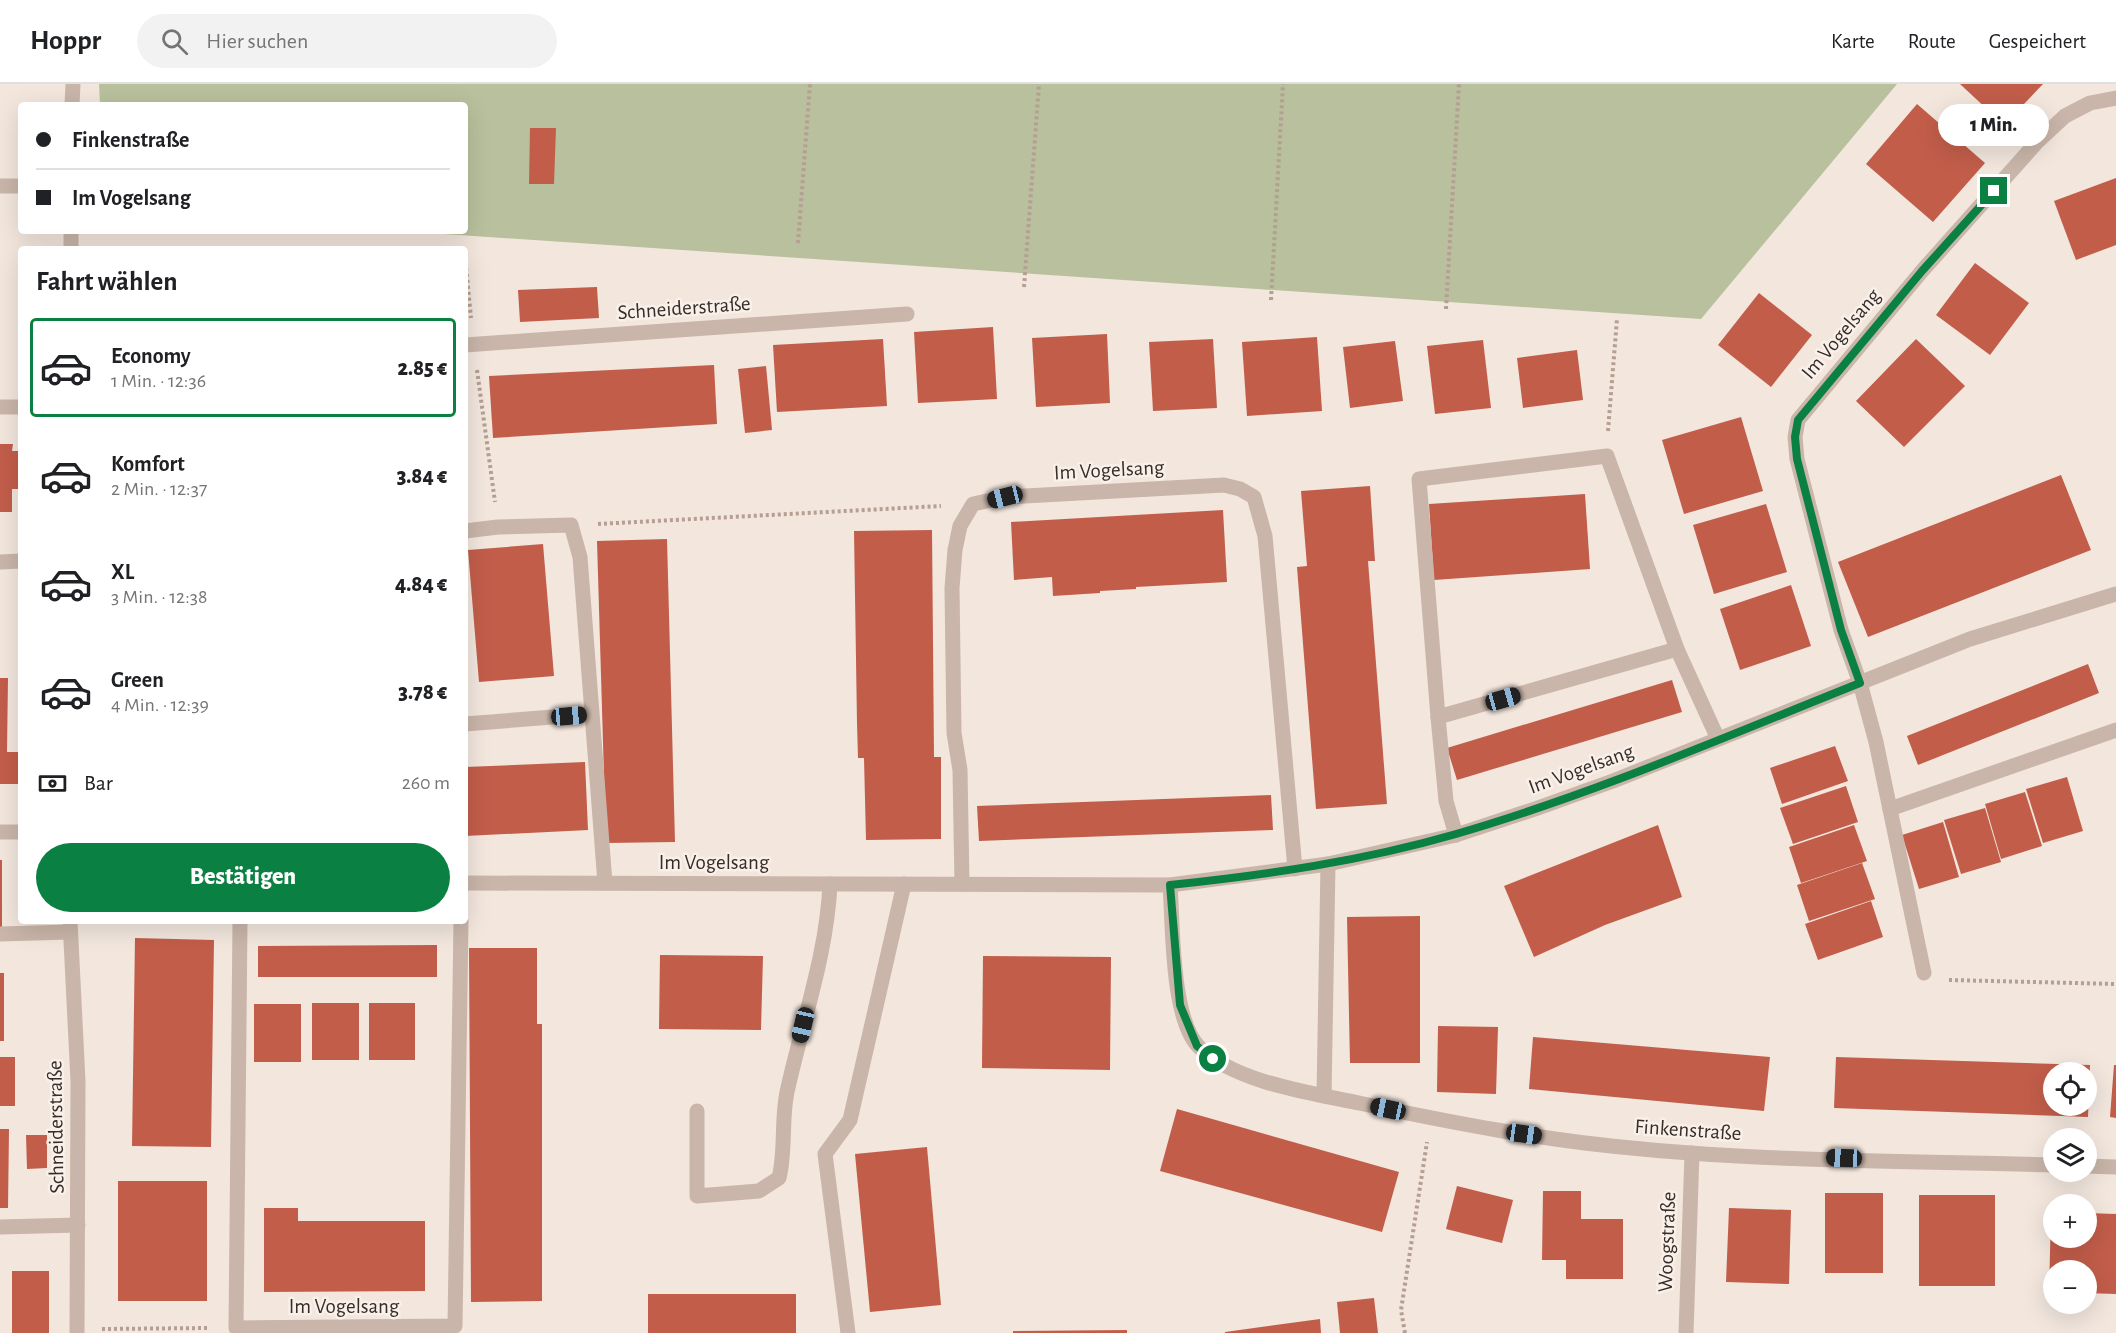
<!DOCTYPE html>
<html lang="de">
<meta charset="utf-8">
<style>
body{margin:0;font-family:"Alegreya Sans",sans-serif;background:#f2f2f2;color:#202124;height:100vh;display:flex;flex-direction:column;font-size:22px;white-space:nowrap}
*{box-sizing:border-box;margin:0}
p{font-size:20px;color:#757577}
.icon{flex:none;width:33px;height:33px;fill:none;stroke:currentColor;stroke-width:2;stroke-linecap:round;stroke-linejoin:round}
.map{position:relative;flex:1;overflow:hidden}
.panel{position:absolute;left:18px;top:162px;width:450px;height:678px;display:flex;flex-direction:column;background:#fff;border-radius:6px;box-shadow:0 6px 24px #0002}
.panel>*{flex:none}
.hud{position:absolute;left:18px;top:18px;width:450px;height:132px;border-radius:6px;box-shadow:0 6px 24px #0002;display:grid;align-content:center;height:132px;padding:0 18px;background:#fff}
.tools{position:absolute;left:2043px;top:978px;display:grid;gap:12px}
.tools a{display:grid;place-items:center;width:54px;height:54px;border-radius:50%;background:#fff;box-shadow:0 6px 24px #0002;font-size:30px}
.end{position:absolute;width:27px;height:27px;margin:-14px;border:8px solid #0b8043;background:#fff;box-shadow:0 0 0 3px #fff}
.from{border-radius:50%}
.bubble{position:absolute;height:42px;border-radius:21px;background:#fff;box-shadow:0 6px 24px #0002;font-size:20px;font-weight:800;line-height:42px;text-align:center}
.car{position:absolute;width:18px;height:36px;margin:-18px -9px;border-radius:8px;box-shadow:0 0 4px 2px #0007;background:linear-gradient(#222 24%,#8ab4d8 0 40%,#222 0 76%,#8ab4d8 0 86%,#222 0)}
.hud b{display:flex;align-items:center;gap:21px;height:57px;font-size:22px}
.hud b+b{border-top:2px solid #e0e0e0}
.hud i{width:15px;height:15px;background:#202124}
ul{padding:0;list-style:none}
li{display:flex;align-items:center;gap:18px;height:99px;margin:0 12px 9px;padding:0 6px;border:3px solid transparent;border-radius:6px}
li div{flex:1}
li b{display:block;font-size:22px}
li em{font-style:normal;font-weight:800}
li.on{border-color:#0b8043}
li>.icon{width:54px;height:54px;stroke-width:1.5}
h2{padding:0 18px;font-size:27px;line-height:72px}
.pay{display:flex;align-items:center;gap:15px;height:66px;padding:0 18px;font-size:22px}
.pay p{margin-inline-start:auto}
.action{display:flex;gap:12px;margin-top:auto;padding:12px 18px}
.action a{flex:1;height:69px;border-radius:36px;background:#0b8043;color:#fff;font-size:24px;font-weight:800;line-height:69px;text-align:center}
header{display:flex;align-items:center;gap:36px;box-sizing:border-box;height:84px;padding:0 30px;background:#fff;border-bottom:2px solid #e0e0e0}
header strong{font-size:28px}
nav{display:flex;gap:33px;margin-inline-start:auto;font-size:21px}
.search{width:420px;height:54px;background:#f2f2f2;display:flex;align-items:center;gap:15px;box-sizing:border-box;padding:0 21px;border-radius:33px;color:#757577;font-size:22px}
.map>svg:first-child{display:block}
</style>
<header>
<strong>Hoppr</strong>
<div class="search"><svg class="icon" aria-label="search" viewBox="0 0 24 24"><circle cx="10" cy="10" r="6"/><path d="M15 15l6 6"/></svg>Hier suchen</div>
<nav><a>Karte</a><a>Route</a><a>Gespeichert</a></nav>
</header>
<div class="map">
<svg width="2116" height="1249" viewBox="0 0 2116 1249">
<rect width="100%" height="100%" fill="#f2e6dd"/>
<path fill="#b8c09d" d="M 99,0 L 1897,0 L 1701,235 L 400,147 L 465,147 L 465,21 L 109,21 L 100,20 Z"/>
<g fill="#c25d4a" fill-rule="evenodd">
<path d="M 1960,0 L 2043,0 L 2004,41 Z"/>
<path d="M 1917,20 L 1985,79 L 1933,138 L 1866,80 Z"/>
<path d="M 530,44 L 556,44 L 554,100 L 529,100 Z"/>
<path d="M 2116,94 L 2116,161 L 2076,176 L 2054,117 Z"/>
<path d="M 1975,179 L 2029,219 L 1990,271 L 1936,231 Z"/>
<path d="M 597,203 L 599,234 L 520,238 L 518,206 Z"/>
<path d="M 1759,209 L 1812,251 L 1771,303 L 1718,261 Z"/>
<path d="M 993,243 L 997,315 L 918,319 L 914,248 Z"/>
<path d="M 1107,250 L 1110,319 L 1036,323 L 1032,254 Z"/>
<path d="M 1317,253 L 1322,327 L 1247,332 L 1242,258 Z"/>
<path d="M 883,255 L 887,322 L 777,328 L 773,261 Z"/>
<path d="M 1213,255 L 1217,324 L 1153,327 L 1149,258 Z"/>
<path d="M 1916,255 L 1965,302 L 1904,363 L 1856,317 Z"/>
<path d="M 1483,256 L 1491,324 L 1435,330 L 1427,262 Z"/>
<path d="M 1395,257 L 1403,317 L 1350,324 L 1343,263 Z"/>
<path d="M 1577,266 L 1583,316 L 1523,324 L 1517,274 Z"/>
<path d="M 714,281 L 717,340 L 493,354 L 489,292 Z"/>
<path d="M 766,282 L 772,346 L 745,349 L 738,285 Z"/>
<path d="M 1741,333 L 1763,407 L 1684,430 L 1662,356 Z"/>
<path d="M 0,360 L 13,360 L 12,367 L 21,367 L 21,405 L 12,405 L 12,428 L 0,428 Z"/>
<path d="M 2061,391 L 2091,466 L 1868,553 L 1838,478 Z"/>
<path d="M 1370,402 L 1375,477 L 1368,477 L 1387,720 L 1316,725 L 1297,483 L 1307,482 L 1301,407 Z"/>
<path d="M 1585,410 L 1590,485 L 1434,496 L 1429,420 Z"/>
<path d="M 1766,420 L 1787,488 L 1714,510 L 1693,441 Z"/>
<path d="M 1223,426 L 1227,498 L 1136,503 L 1136,505 L 1100,507 L 1100,509 L 1053,512 L 1052,493 L 1014,496 L 1011,438 Z"/>
<path d="M 932,446 L 934,673 L 941,673 L 941,755 L 866,756 L 864,674 L 858,674 L 857,639 L 854,447 Z"/>
<path d="M 667,455 L 675,758 L 606,759 L 597,457 Z"/>
<path d="M 543,460 L 554,592 L 479,598 L 468,466 Z"/>
<path d="M 1791,501 L 1811,562 L 1740,586 L 1720,525 Z"/>
<path d="M 2088,580 L 2099,609 L 1918,681 L 1907,652 Z"/>
<path d="M 0,594 L 8,594 L 7,668 L 21,668 L 21,700 L 0,700 Z"/>
<path d="M 1672,596 L 1682,628 L 1457,696 L 1447,664 Z"/>
<path d="M 1835,662 L 1848,697 L 1782,720 L 1770,684 Z"/>
<path d="M 585,678 L 588,746 L 465,752 L 465,683 Z"/>
<path d="M 2067,693 L 2083,747 L 2043,759 L 2026,705 Z"/>
<path d="M 1846,702 L 1858,738 L 1793,760 L 1780,724 Z"/>
<path d="M 2025,708 L 2042,762 L 2001,775 L 1985,720 Z"/>
<path d="M 1271,711 L 1273,746 L 979,757 L 977,722 Z"/>
<path d="M 1985,724 L 2001,778 L 1961,790 L 1944,736 Z"/>
<path d="M 1943,738 L 1959,793 L 1919,805 L 1902,751 Z"/>
<path d="M 1658,741 L 1682,813 L 1605,841 L 1534,873 L 1504,802 Z"/>
<path d="M 1854,741 L 1867,777 L 1801,799 L 1789,763 Z"/>
<rect x="0" y="776" width="2" height="68"/>
<path d="M 1862,779 L 1875,815 L 1809,837 L 1797,801 Z"/>
<path d="M 1871,817 L 1883,853 L 1818,876 L 1805,840 Z"/>
<path d="M 1420,832 L 1420,979 L 1350,979 L 1347,833 Z"/>
<path d="M 135,854 L 214,856 L 211,1063 L 132,1062 Z"/>
<path d="M 437,861 L 437,893 L 258,893 L 258,862 Z"/>
<path d="M 469,864 L 537,864 L 537,940 L 542,940 L 542,1217 L 471,1218 Z"/>
<path d="M 660,871 L 763,872 L 761,946 L 659,945 Z"/>
<path d="M 983,872 L 1111,873 L 1110,986 L 982,984 Z"/>
<rect x="0" y="889" width="4" height="68"/>
<rect x="312" y="919" width="47" height="57"/>
<rect x="369" y="919" width="46" height="57"/>
<rect x="254" y="920" width="47" height="58"/>
<path d="M 1438,942 L 1498,943 L 1496,1010 L 1437,1008 Z"/>
<path d="M 1533,953 L 1770,973 L 1764,1027 L 1529,1005 Z"/>
<rect x="0" y="973" width="15" height="49"/>
<path d="M 1836,973 L 2090,981 L 2088,1033 L 1834,1024 ZM 2054,988 L 2086,988 L 2086,1022 L 2054,1022 Z"/>
<path d="M 2114,981 L 2116,981 L 2116,1034 L 2110,1033 Z"/>
<path d="M 1177,1025 L 1399,1088 L 1382,1148 L 1160,1087 Z"/>
<path d="M 0,1045 L 9,1045 L 8,1124 L 0,1124 Z"/>
<path d="M 26,1051 L 47,1051 L 47,1084 L 27,1085 Z"/>
<path d="M 927,1063 L 941,1221 L 870,1228 L 855,1070 Z"/>
<rect x="118" y="1097" width="89" height="120"/>
<path d="M 1457,1102 L 1513,1116 L 1502,1159 L 1446,1145 Z"/>
<path d="M 1543,1107 L 1581,1107 L 1581,1135 L 1623,1135 L 1623,1195 L 1566,1195 L 1566,1176 L 1542,1176 Z"/>
<rect x="1825" y="1109" width="58" height="80"/>
<rect x="1919" y="1111" width="76" height="91"/>
<path d="M 264,1124 L 298,1124 L 298,1137 L 425,1137 L 425,1207 L 264,1208 Z"/>
<path d="M 1729,1124 L 1791,1126 L 1789,1200 L 1726,1198 Z"/>
<path d="M 2051,1128 L 2054,1129 L 2054,1154 L 2086,1154 L 2086,1129 L 2116,1130 L 2116,1210 L 2086,1209 L 2086,1186 L 2054,1186 L 2054,1208 L 2049,1208 Z"/>
<rect x="12" y="1187" width="37" height="62"/>
<rect x="648" y="1210" width="148" height="39"/>
<path d="M 1374,1214 L 1378,1249 L 1340,1249 L 1337,1218 Z"/>
<path d="M 1320,1235 L 1321,1249 L 1225,1249 L 1225,1248 Z"/>
<path d="M 1127,1246 L 1127,1249 L 1013,1249 L 1013,1247 Z"/>
</g>
<g fill="none" stroke-linecap="round" stroke-linejoin="round">
<g stroke="#b59f93" stroke-width="4" stroke-dasharray="3 3" stroke-linecap="butt">
<path d="M 798,159 L 810,0"/>
<path d="M 465,172 L 471,234"/>
<path d="M 1024,203 L 1039,0"/>
<path d="M 1271,216 L 1283,0"/>
<path d="M 1446,225 L 1459,0"/>
<path d="M 477,286 L 495,418"/>
<path d="M 1608,347 L 1617,235"/>
<path d="M 598,440 L 941,422"/>
<path d="M 1949,896 L 2116,900"/>
<path d="M 102,1245 L 209,1244"/>
<path d="M 1405,1249 L 1401,1226 L 1427,1058"/>
</g>
<g stroke="#c9b5a9" stroke-width="15">
<path d="M 72,21 L 73,0"/>
<path d="M 0,102 L 21,102"/>
<path d="M 71,165 L 71,147"/>
<path d="M 465,261 L 907,230"/>
<path d="M 0,323 L 21,323"/>
<path d="M 465,447 L 498,443 L 571,441 L 580,473 L 605,799"/>
<path d="M 0,478 L 21,477"/>
<path d="M 1438,633 L 1677,565"/>
<path d="M 465,640 L 590,630"/>
<path d="M 1890,725 L 2116,646"/>
<path d="M 0,748 L 21,748"/>
<path d="M 1456,751 L 1446,717 L 1438,633 L 1419,395 L 1607,372 L 1677,565 L 1718,655"/>
<path d="M 465,799 L 1170,801 L 1328,780 L 1456,751 L 1535,725 L 1613,697 L 1970,555 L 2116,510"/>
<path d="M 962,800 L 960,686 L 954,649 L 952,504 L 955,466 L 960,442 L 973,420 L 1005,413 L 1224,401 L 1240,405 L 1254,413 L 1265,452 L 1295,785"/>
<path d="M 1170,801 C 1173,841 1171,935 1199,963 C 1234,998 1311,1009 1359,1019 C 1453,1039 1547,1057 1642,1065 C 1778,1078 1917,1077 2054,1081"/>
<path d="M 70,837 L 78,997 L 77,1249"/>
<path d="M 240,837 L 236,1244 L 455,1242 L 461,837"/>
<path d="M 0,850 L 70,848"/>
<path d="M 1924,889 L 1876,658 L 1860,599 L 1841,546 L 1797,375 L 1795,353 L 1798,336 L 1922,187 L 2037,58 L 2065,32 L 2090,19 L 2116,14"/>
<path d="M 1324,1012 L 1328,780"/>
<path d="M 697,1027 L 697,1112 L 759,1107 L 779,1094 C 786,1066 781,1036 787,1008 C 802,939 827,870 830,800"/>
<path d="M 2086,1082 L 2116,1083"/>
<path d="M 0,1143 L 78,1141"/>
<path d="M 848,1249 L 825,1070 L 850,1036 L 904,800"/>
<path d="M 1686,1249 L 1692,1069"/>
</g>
</g>
<g fill="none" stroke-linecap="round" stroke-linejoin="round">
<path stroke="#0b8043" stroke-width="8" d="M 1213,975 L 1197,962 L 1180,921 L 1170,801 C 1266,791 1363,777 1456,750 C 1594,710 1727,652 1860,599 L 1841,546 L 1797,375 L 1795,353 L 1798,336 L 1922,187 L 1994,107"/>
</g>
<g text-anchor="middle" dominant-baseline="central" stroke-width="5" stroke-linejoin="round" paint-order="stroke">
<g font-size="21" fill="#372c29" stroke="#f9f0e9">
<text transform="translate(684 224) rotate(-4)">Schneiderstraße</text>
<text transform="translate(1841 250) rotate(-50)">Im Vogelsang</text>
<text transform="translate(1109 386) rotate(-3)">Im Vogelsang</text>
<text transform="translate(1581 685) rotate(-20)">Im Vogelsang</text>
<text x="714" y="778">Im Vogelsang</text>
<text transform="translate(56 1043) rotate(-91)">Schneiderstraße</text>
<text transform="translate(1688 1046) rotate(4)">Finkenstraße</text>
<text transform="translate(1667 1158) rotate(-88)">Woogstraße</text>
<text x="344" y="1222">Im Vogelsang</text>
</g>
</g>
</svg>
<div class="tools">
<a><svg class="icon" aria-label="locate" viewBox="0 0 24 24"><circle cx="12" cy="12" r="6"/><path d="M12 2v4M12 18v4M2 12h4M18 12h4"/></svg></a>
<a><svg class="icon" aria-label="layers" viewBox="0 0 24 24"><path d="M12 4l9 5-9 5-9-5zM3 14l9 5 9-5"/></svg></a>
<a>+</a>
<a>−</a>
</div>
<i class="end from" style="left:1213px;top:975px"></i>
<i class="end" style="left:1994px;top:107px"></i>
<div class="bubble" style="left:1938px;top:20px;width:111px">1 Min.</div>
<i class="car" style="left:1005px;top:413px;rotate:256deg"></i>
<i class="car" style="left:1503px;top:615px;rotate:74deg"></i>
<i class="car" style="left:569px;top:632px;rotate:85deg"></i>
<i class="car" style="left:803px;top:941px;rotate:193deg"></i>
<i class="car" style="left:1388px;top:1025px;rotate:282deg"></i>
<i class="car" style="left:1524px;top:1050px;rotate:98deg"></i>
<i class="car" style="left:1844px;top:1074px;rotate:272deg"></i>
<div class="hud">
<b><i class="from"></i>Finkenstraße</b>
<b><i></i>Im Vogelsang</b>
</div>
<section class="panel">
<h2>Fahrt wählen</h2>
<ul>
<li class="on"><svg class="icon" aria-label="car" viewBox="0 0 24 24"><path d="M5 17H2v-5l4-1 3-4h7l3 4 3 1v5h-3M9 17h6M6 11h13"/><circle cx="7" cy="17" r="2"/><circle cx="17" cy="17" r="2"/></svg><div><b>Economy</b><p>1 Min. · 12:36</p></div><em>2.85 €</em></li>
<li><svg class="icon" aria-label="car" viewBox="0 0 24 24"><path d="M5 17H2v-5l4-1 3-4h7l3 4 3 1v5h-3M9 17h6M6 11h13"/><circle cx="7" cy="17" r="2"/><circle cx="17" cy="17" r="2"/></svg><div><b>Komfort</b><p>2 Min. · 12:37</p></div><em>3.84 €</em></li>
<li><svg class="icon" aria-label="car" viewBox="0 0 24 24"><path d="M5 17H2v-5l4-1 3-4h7l3 4 3 1v5h-3M9 17h6M6 11h13"/><circle cx="7" cy="17" r="2"/><circle cx="17" cy="17" r="2"/></svg><div><b>XL</b><p>3 Min. · 12:38</p></div><em>4.84 €</em></li>
<li><svg class="icon" aria-label="car" viewBox="0 0 24 24"><path d="M5 17H2v-5l4-1 3-4h7l3 4 3 1v5h-3M9 17h6M6 11h13"/><circle cx="7" cy="17" r="2"/><circle cx="17" cy="17" r="2"/></svg><div><b>Green</b><p>4 Min. · 12:39</p></div><em>3.78 €</em></li>
</ul>
<div class="pay"><svg class="icon" aria-label="cash" viewBox="0 0 24 24"><path d="M3 7h18v10H3z"/><circle cx="12" cy="12" r="2"/></svg>Bar<p>260 m</p></div>
<div class="action"><a>Bestätigen</a></div>
</section>
</div>
